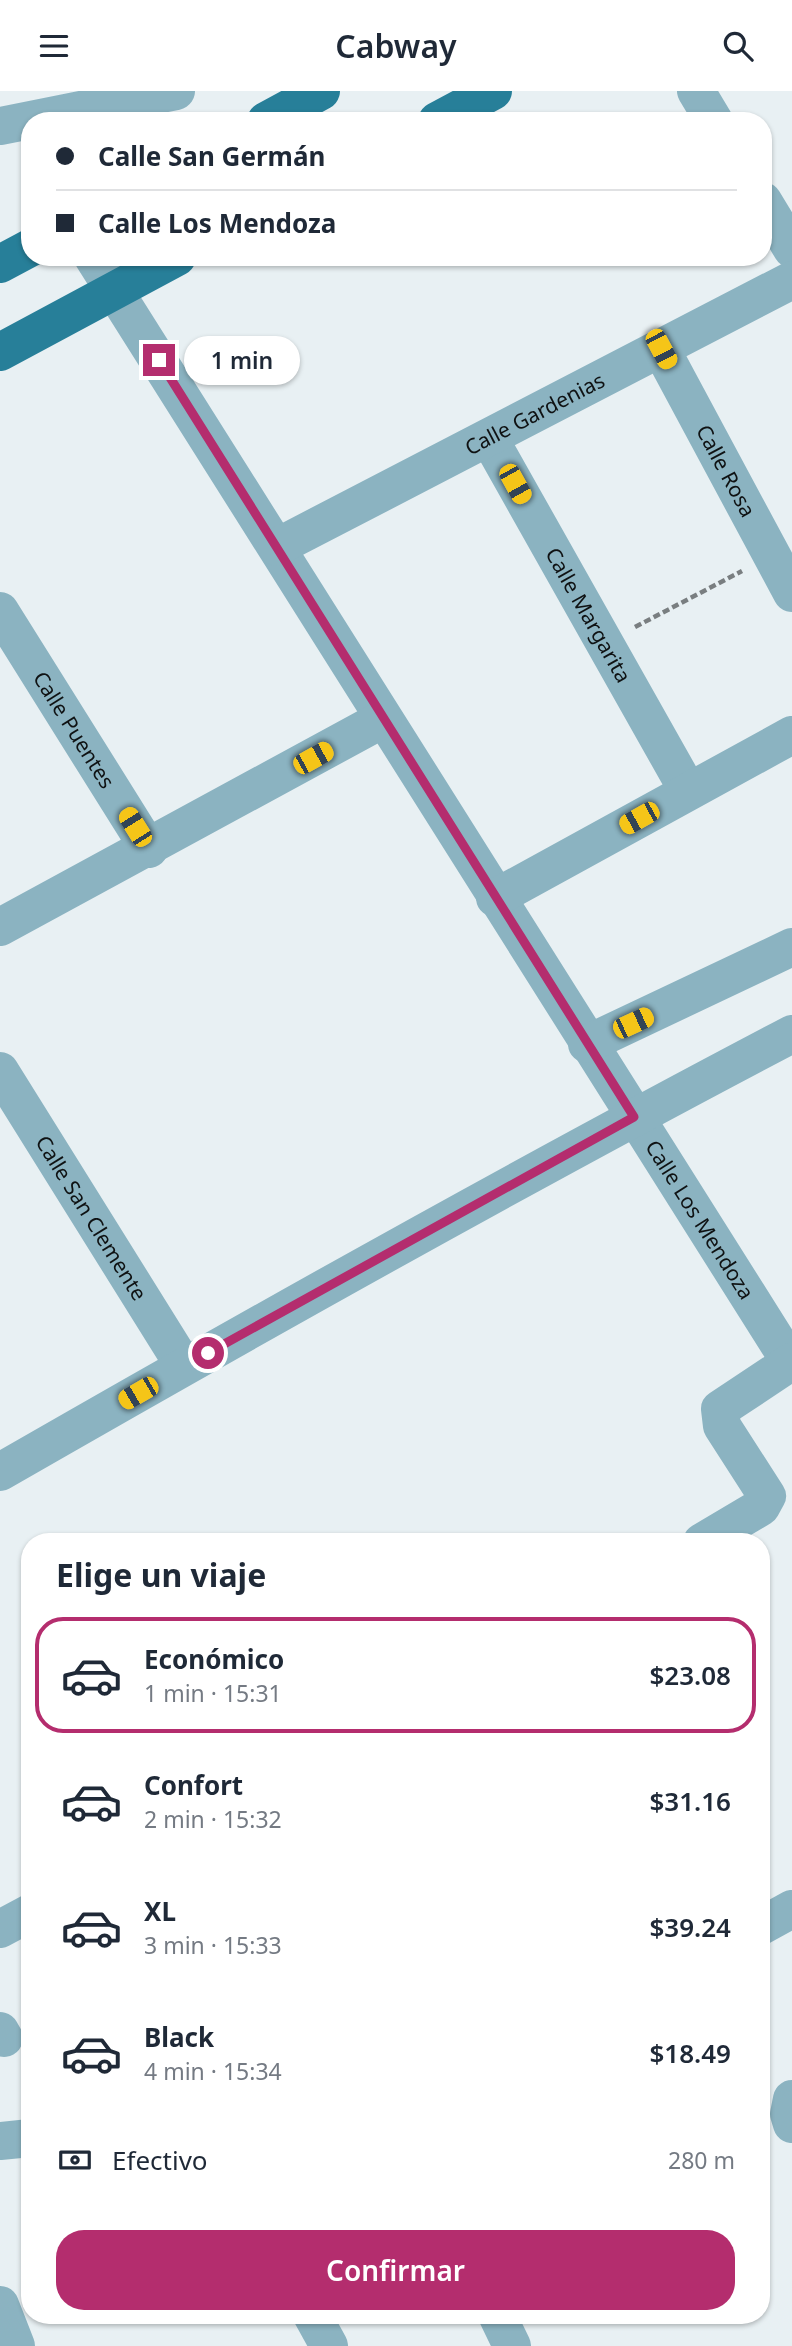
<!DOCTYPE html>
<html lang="es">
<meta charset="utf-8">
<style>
body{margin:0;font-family:"Noto Sans",sans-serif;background:#f6f6f7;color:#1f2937;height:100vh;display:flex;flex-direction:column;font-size:26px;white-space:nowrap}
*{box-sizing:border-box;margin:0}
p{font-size:23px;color:#747a83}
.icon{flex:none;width:38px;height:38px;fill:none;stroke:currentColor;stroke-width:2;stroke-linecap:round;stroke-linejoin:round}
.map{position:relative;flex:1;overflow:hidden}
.side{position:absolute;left:21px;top:1442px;width:749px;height:791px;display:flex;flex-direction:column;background:#fff;border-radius:28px;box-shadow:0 2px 5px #0004}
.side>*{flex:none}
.hud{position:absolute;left:21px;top:21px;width:751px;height:154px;border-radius:28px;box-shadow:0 2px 5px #0004;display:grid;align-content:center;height:154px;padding:0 35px;background:#fff}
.end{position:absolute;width:32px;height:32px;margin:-16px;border:9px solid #b42d6e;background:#fff;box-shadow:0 0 0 4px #fff}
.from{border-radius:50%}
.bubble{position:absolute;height:49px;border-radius:24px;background:#fff;box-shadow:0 2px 5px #0004;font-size:23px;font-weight:600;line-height:49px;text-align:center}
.car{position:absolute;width:21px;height:42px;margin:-21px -10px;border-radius:9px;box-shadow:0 0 5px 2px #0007;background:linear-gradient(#f5c518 24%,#345 0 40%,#f5c518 0 76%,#345 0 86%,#f5c518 0)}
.hud b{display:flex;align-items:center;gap:24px;height:66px;font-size:26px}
.hud b+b{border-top:2px solid #e0e1e3}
.hud i{width:18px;height:18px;background:#1f2937}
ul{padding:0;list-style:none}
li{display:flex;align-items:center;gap:21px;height:116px;margin:0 14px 10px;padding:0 21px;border:4px solid transparent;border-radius:28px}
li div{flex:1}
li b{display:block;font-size:26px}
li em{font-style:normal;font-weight:600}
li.active{border-color:#b42d6e}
li>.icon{width:63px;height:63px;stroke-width:1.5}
h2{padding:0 35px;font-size:32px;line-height:84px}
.pay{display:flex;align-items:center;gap:18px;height:77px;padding:0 35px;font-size:26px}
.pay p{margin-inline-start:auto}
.cta{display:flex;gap:14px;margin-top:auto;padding:14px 35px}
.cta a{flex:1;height:80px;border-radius:28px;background:#b42d6e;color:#fff;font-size:28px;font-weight:600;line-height:80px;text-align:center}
header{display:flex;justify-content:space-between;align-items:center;height:91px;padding:0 35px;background:#fff;font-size:32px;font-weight:600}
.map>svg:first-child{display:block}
</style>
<header><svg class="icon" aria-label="menu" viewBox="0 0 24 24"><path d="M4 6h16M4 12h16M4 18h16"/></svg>Cabway<svg class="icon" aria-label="search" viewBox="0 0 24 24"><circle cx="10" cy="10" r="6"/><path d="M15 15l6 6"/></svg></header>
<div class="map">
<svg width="792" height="2255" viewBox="0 0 792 2255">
<rect width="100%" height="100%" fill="#e8f0f3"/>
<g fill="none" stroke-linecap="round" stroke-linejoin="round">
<path stroke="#797e80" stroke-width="4.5" stroke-dasharray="7 3.5" stroke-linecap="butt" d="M 635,536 L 742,480"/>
<g stroke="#8bb3c1" stroke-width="38">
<path d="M 696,0 L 714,30"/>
<path d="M 0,35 L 176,0"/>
<path d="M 763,110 L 792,158"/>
<path id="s1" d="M 93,166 L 792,1274"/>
<path id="s2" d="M 661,258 L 792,502"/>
<path id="s3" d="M 489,347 L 688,700"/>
<path id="s4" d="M 277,456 L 792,189"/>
<path id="s5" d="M 0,520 L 149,758"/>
<path d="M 495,807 L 792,644"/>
<path d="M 0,836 L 383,628"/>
<path d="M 587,953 L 792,856"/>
<path id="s6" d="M 0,980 L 184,1275"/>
<path d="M 0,1381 C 261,1231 525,1083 792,943"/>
<path d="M 702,1451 L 761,1416 L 767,1405 L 722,1335 L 720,1318 L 791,1271"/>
<path d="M 761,1835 L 792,1818"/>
<path d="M 0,1838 L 30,1822"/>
<path d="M 0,1940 L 4,1947"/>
<path d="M 792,2008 L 789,2023 L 792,2033"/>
<path d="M 0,2050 L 30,2047"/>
<path d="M 0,2214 L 16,2255"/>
<path d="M 312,2224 L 329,2255"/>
<path d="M 497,2224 L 512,2255"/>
</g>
<g stroke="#277f99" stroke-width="38">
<path d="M 266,30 L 321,0"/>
<path d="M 437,30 L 493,0"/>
<path d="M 0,173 L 30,157"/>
<path d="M 0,261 L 177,166"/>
</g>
</g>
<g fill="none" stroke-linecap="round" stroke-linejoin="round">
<path stroke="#b42d6e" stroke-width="9" d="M 159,269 L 634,1026 L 208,1262"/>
</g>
<g text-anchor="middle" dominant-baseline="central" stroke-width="7" stroke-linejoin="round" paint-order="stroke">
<g font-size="21" fill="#0f1213" stroke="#f8fdff">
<text stroke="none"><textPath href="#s4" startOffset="290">Calle Gardenias</textPath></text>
<text stroke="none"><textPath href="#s2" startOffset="138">Calle Rosa</textPath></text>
<text stroke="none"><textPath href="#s3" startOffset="203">Calle Margarita</textPath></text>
<text stroke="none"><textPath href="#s5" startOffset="140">Calle Puentes</textPath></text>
<text stroke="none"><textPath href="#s6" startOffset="173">Calle San Clemente</textPath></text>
<text stroke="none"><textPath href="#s1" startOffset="1138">Calle Los Mendoza</textPath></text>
</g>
</g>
</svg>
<i class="end from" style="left:208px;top:1262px"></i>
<i class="end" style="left:159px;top:269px"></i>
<div class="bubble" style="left:184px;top:245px;width:116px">1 min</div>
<i class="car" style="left:661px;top:258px;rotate:152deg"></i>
<i class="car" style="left:515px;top:393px;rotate:151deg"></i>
<i class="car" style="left:313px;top:667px;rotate:61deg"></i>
<i class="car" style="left:639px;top:727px;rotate:241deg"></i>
<i class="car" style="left:135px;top:736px;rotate:328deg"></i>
<i class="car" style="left:633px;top:932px;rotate:65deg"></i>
<i class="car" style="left:138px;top:1302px;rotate:240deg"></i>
<div class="hud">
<b><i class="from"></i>Calle San Germán</b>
<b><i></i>Calle Los Mendoza</b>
</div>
<section class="side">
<h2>Elige un viaje</h2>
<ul>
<li class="active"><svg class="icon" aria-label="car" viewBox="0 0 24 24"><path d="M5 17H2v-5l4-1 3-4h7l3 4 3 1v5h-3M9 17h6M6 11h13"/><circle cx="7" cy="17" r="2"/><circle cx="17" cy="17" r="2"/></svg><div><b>Económico</b><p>1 min · 15:31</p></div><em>$23.08</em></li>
<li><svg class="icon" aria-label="car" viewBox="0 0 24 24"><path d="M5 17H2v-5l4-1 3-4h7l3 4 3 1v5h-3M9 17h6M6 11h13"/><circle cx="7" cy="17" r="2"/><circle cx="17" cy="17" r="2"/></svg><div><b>Confort</b><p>2 min · 15:32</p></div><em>$31.16</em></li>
<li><svg class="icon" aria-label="car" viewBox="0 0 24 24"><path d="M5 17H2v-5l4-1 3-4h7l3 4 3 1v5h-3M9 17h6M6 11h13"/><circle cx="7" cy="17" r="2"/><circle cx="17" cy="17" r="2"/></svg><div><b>XL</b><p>3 min · 15:33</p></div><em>$39.24</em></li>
<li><svg class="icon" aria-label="car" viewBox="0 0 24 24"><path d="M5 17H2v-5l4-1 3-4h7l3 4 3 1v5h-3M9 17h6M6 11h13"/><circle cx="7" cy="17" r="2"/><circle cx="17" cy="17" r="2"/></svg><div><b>Black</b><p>4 min · 15:34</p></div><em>$18.49</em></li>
</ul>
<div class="pay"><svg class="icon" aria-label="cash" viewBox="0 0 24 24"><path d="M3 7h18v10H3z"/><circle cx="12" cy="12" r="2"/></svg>Efectivo<p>280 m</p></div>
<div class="cta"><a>Confirmar</a></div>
</section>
</div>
